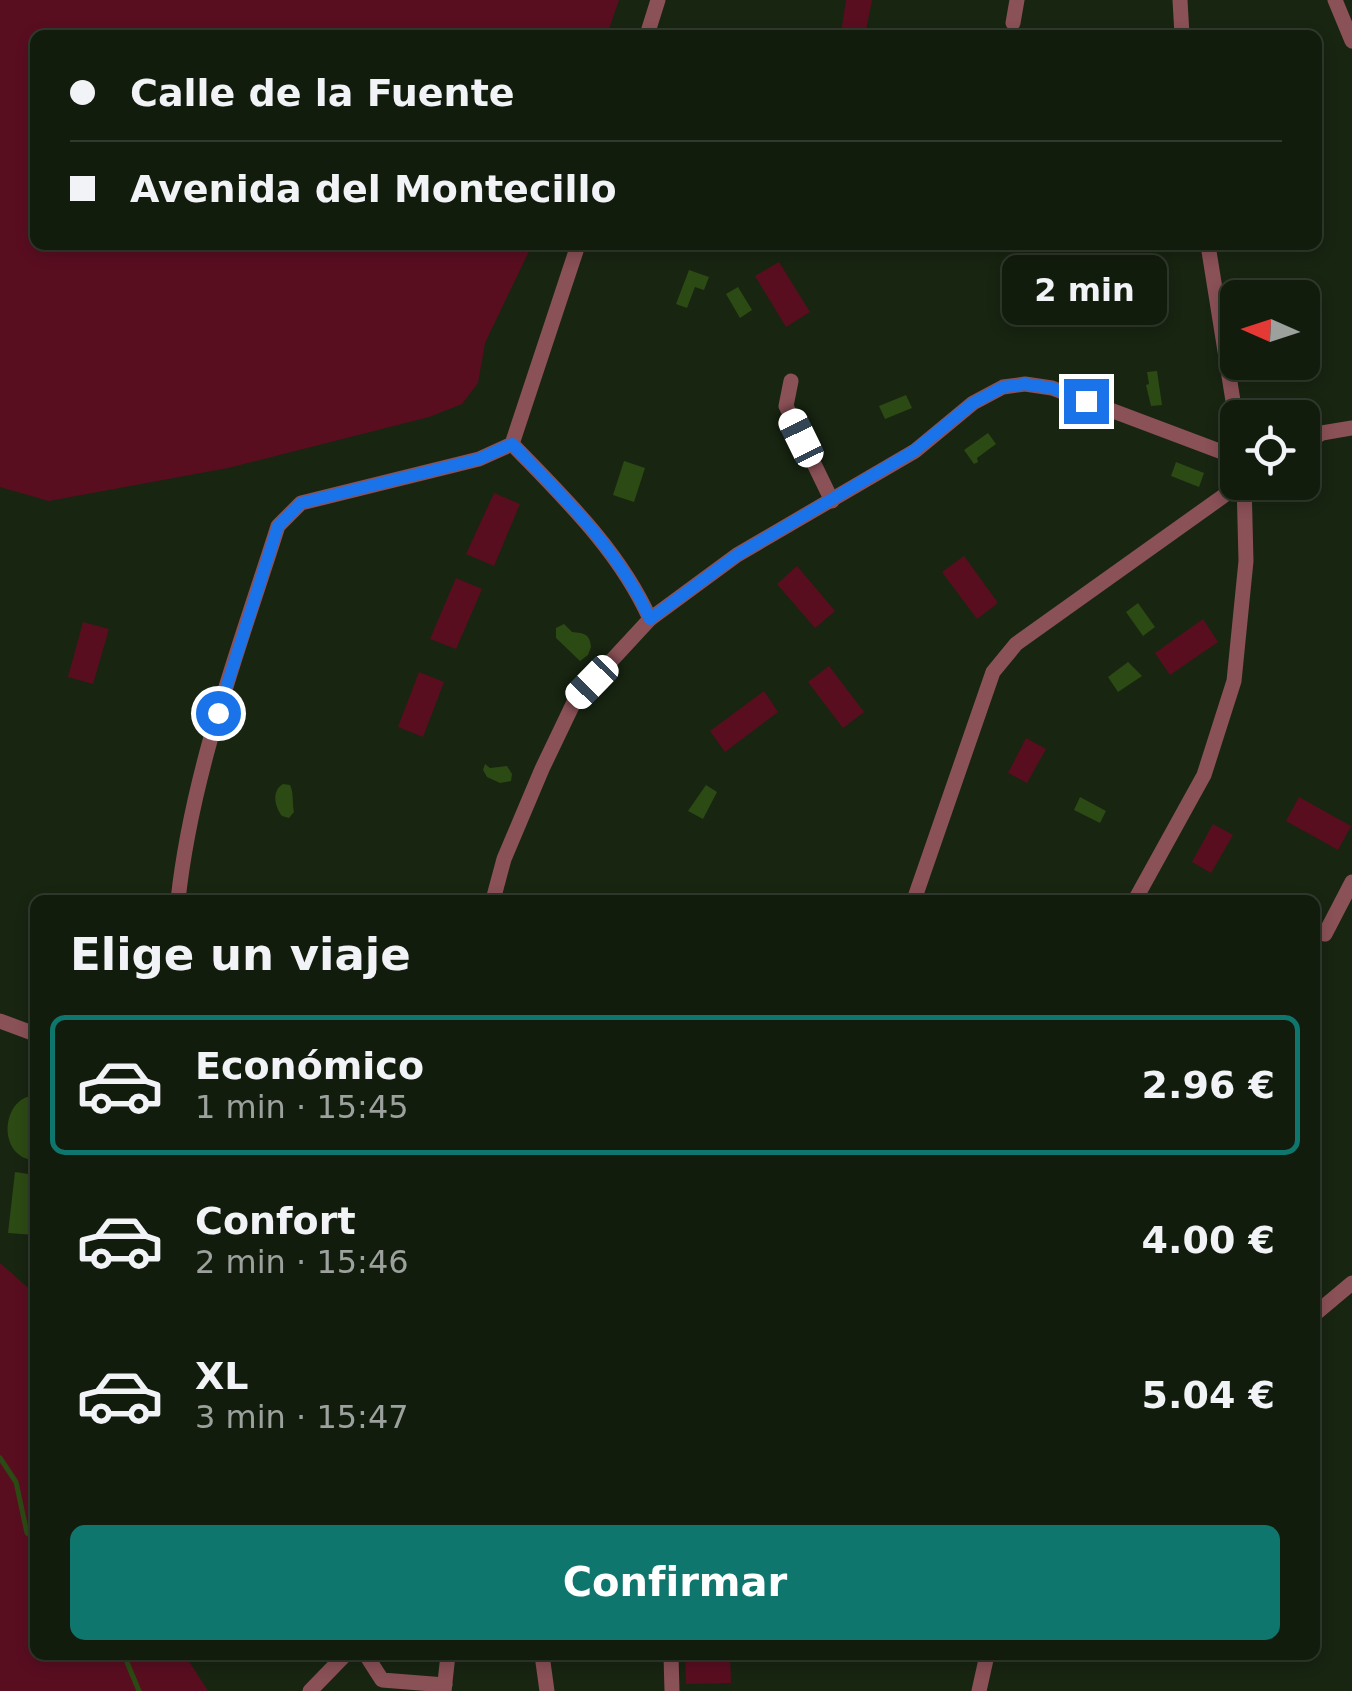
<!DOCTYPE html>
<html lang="es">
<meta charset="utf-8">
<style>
body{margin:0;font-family:"DejaVu Sans",sans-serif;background:#1b2516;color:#f1f3f6;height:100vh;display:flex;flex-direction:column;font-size:38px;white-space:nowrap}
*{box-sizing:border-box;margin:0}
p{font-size:32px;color:#9ca19d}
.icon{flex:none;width:55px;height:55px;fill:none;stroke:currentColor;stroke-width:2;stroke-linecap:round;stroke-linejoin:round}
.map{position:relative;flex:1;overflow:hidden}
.details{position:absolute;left:30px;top:895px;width:1290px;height:765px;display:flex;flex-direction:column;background:#121c0d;border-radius:15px;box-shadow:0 5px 15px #0003,0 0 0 2px #313a2e}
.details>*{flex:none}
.top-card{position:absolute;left:30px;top:30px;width:1292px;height:220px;border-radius:15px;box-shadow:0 5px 15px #0003,0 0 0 2px #313a2e;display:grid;align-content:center;height:220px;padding:0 40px;background:#121c0d}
.needle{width:65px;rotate:273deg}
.controls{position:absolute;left:1220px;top:280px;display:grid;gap:20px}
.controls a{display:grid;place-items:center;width:100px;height:100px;border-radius:15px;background:#121c0d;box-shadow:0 5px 15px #0003,0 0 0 2px #313a2e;font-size:50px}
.end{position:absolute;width:45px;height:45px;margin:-22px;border:12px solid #1a73e8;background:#fff;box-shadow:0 0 0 5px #fff}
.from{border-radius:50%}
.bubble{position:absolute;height:70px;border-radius:15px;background:#121c0d;box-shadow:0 5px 15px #0003,0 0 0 2px #313a2e;font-size:32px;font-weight:700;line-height:70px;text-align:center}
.car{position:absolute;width:30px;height:60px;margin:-30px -15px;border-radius:12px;box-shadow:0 0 8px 2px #0007;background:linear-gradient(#fff 24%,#345 0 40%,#fff 0 76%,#345 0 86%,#fff 0)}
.top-card b{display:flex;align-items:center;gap:35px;height:95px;font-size:38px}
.top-card b+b{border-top:2px solid #313a2e}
.top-card i{width:25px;height:25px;background:#f1f3f6}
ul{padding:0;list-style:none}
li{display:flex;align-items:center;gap:30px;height:140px;margin:0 20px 15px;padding:0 20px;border:5px solid transparent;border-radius:15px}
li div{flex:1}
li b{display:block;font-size:38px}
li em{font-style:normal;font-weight:700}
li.on{border-color:#0f766e}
li>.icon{width:90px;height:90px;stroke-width:1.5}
h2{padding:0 40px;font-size:45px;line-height:120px}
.button{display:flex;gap:20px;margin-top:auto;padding:20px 40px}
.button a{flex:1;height:115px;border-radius:15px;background:#0f766e;color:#fff;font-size:40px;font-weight:700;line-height:115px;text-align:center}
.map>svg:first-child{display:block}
</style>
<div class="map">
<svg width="1352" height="1691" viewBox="0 0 1352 1691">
<rect width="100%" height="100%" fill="#182511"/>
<g fill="#590e20">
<path d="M 0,0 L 619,0 L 607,35 L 35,35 L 35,245 L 532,245 L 485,343 L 478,383 L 462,404 L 429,417 L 228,468 L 49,501 L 0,487 Z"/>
<path d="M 846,0 L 872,0 L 865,35 L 841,33 Z"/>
<path d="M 779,262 L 810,312 L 786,327 L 755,276 Z"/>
<path d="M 494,493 L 520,504 L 494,566 L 466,554 Z"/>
<path d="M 964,556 L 998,603 L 977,619 L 942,572 Z"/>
<path d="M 797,566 L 835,611 L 815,628 L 777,584 Z"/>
<path d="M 456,578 L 482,589 L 456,649 L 430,639 Z"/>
<path d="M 1203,619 L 1218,642 L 1170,675 L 1155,653 Z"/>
<path d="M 83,622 L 109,629 L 93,684 L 68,677 Z"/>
<path d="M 829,666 L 864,712 L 843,728 L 808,682 Z"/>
<path d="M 419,672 L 444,682 L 423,737 L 398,727 Z"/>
<path d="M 764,691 L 778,712 L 725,752 L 710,731 Z"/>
<path d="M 1026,738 L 1046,749 L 1027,783 L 1008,773 Z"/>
<path d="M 1299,797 L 1351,826 L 1338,850 L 1286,821 Z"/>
<path d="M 1213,824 L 1233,835 L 1211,873 L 1192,862 Z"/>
<path d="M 0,1263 L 35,1294 L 35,1655 L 185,1655 L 208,1691 L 0,1691 Z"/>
<path d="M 685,1655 L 730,1655 L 731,1683 L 686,1684 Z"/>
</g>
<g fill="#2c4a14">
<path d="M 689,270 L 709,277 L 704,290 L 695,287 L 687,308 L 676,304 Z"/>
<path d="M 738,287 L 752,310 L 740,318 L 726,294 Z"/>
<path d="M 1157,371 L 1162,405 L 1151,406 L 1146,385 L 1149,384 L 1147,372 Z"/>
<path d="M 906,395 L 912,408 L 885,419 L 879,406 Z"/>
<path d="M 988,433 L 996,444 L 977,458 L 978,462 L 974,464 L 964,450 Z"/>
<path d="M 624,461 L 645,468 L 634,502 L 613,495 Z"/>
<path d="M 1176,462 L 1204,473 L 1199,487 L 1171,476 Z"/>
<path d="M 1138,603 L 1155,627 L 1143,636 L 1126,612 Z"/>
<path d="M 564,624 L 572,632 C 584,633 590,634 591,647 L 588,655 L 580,661 L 556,638 L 556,628 Z"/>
<path d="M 1128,662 L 1142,676 L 1118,692 L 1108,677 Z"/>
<path d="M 485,764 L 490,768 L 507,766 L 512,774 L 511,781 L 500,783 L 487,777 L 483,770 Z"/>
<path d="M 283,784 L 290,785 C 294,793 292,803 294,812 L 289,818 L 282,816 C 275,807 271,791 283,784 Z"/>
<path d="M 706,785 L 717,792 L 703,819 L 688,811 Z"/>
<path d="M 1080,797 L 1106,811 L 1100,823 L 1074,810 Z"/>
<path d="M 27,1097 L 35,1097 L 34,1160 C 0,1158 0,1107 27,1097 Z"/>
<path d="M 15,1172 L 35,1175 L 35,1235 L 8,1233 Z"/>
</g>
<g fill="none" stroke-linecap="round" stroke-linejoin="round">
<g stroke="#2c4a14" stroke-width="5">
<path d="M 0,1458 L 16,1482 L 27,1533 L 35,1539"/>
<path d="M 124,1655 L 139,1691"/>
</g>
<g stroke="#8a5157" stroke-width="15">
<path d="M 1180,0 L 1182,35"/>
<path d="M 1335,0 L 1352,41"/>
<path d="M 1013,23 L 1017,0"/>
<path d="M 647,35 L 658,0"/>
<path d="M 1208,245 L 1238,432"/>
<path d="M 791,381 L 786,406 L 832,501"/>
<path d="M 512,444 C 564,498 619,550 650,619"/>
<path d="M 1302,445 L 1322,433 L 1352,428"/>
<path d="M 178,900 C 192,771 239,649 278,526 L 301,503 L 479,459 L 512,444 L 578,245"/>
<path d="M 493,900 L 504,859 L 542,769 L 575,700 L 650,619 L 737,555 L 915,451 L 973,403 L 1003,387 L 1025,384 L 1052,388 L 1238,458"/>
<path d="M 914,900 L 993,672 L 1016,644 L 1243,482"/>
<path d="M 1135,900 L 1204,775 L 1234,681 L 1246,561 L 1244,482"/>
<path d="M 1325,934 L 1352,882"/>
<path d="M 0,1021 L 35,1034"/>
<path d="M 1315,1314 L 1352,1283"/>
<path d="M 366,1655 L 382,1680 L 445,1685"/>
<path d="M 542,1655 L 547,1691"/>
<path d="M 671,1655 L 672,1691"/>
<path d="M 310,1691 L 345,1655"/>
<path d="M 444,1691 L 448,1655"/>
<path d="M 979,1691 L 987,1655"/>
</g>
</g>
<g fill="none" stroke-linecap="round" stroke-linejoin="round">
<path stroke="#1a73e8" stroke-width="12" d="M 218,713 L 278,526 L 301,503 L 479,459 L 512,444 C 565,499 618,549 650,619 L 737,555 L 914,451 L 973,403 L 1003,387 L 1025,384 L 1052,388 L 1086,401"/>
</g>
</svg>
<div class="controls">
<a><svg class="needle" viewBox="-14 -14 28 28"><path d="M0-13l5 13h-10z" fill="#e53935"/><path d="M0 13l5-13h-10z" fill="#9ca19d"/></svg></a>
<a><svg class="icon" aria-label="locate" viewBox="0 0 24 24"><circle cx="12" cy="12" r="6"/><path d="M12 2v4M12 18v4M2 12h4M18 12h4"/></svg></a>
</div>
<i class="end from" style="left:218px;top:713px"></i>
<i class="end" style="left:1086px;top:401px"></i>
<div class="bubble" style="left:1002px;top:255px;width:165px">2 min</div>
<i class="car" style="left:801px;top:438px;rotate:334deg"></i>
<i class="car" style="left:592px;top:682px;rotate:224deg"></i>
<div class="top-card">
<b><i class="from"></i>Calle de la Fuente</b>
<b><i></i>Avenida del Montecillo</b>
</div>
<section class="details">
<h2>Elige un viaje</h2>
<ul>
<li class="on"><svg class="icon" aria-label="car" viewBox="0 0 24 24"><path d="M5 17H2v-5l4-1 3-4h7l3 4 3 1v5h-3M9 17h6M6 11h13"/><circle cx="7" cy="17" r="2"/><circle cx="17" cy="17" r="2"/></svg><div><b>Económico</b><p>1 min · 15:45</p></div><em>2.96 €</em></li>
<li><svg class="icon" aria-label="car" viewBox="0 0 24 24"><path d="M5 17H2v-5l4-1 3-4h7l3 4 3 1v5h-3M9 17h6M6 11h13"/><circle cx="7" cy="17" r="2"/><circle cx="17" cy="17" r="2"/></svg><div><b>Confort</b><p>2 min · 15:46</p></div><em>4.00 €</em></li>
<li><svg class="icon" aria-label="car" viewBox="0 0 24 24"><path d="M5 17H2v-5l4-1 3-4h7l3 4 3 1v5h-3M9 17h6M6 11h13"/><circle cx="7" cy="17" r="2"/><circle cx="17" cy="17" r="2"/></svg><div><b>XL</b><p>3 min · 15:47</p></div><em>5.04 €</em></li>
</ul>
<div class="button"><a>Confirmar</a></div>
</section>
</div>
